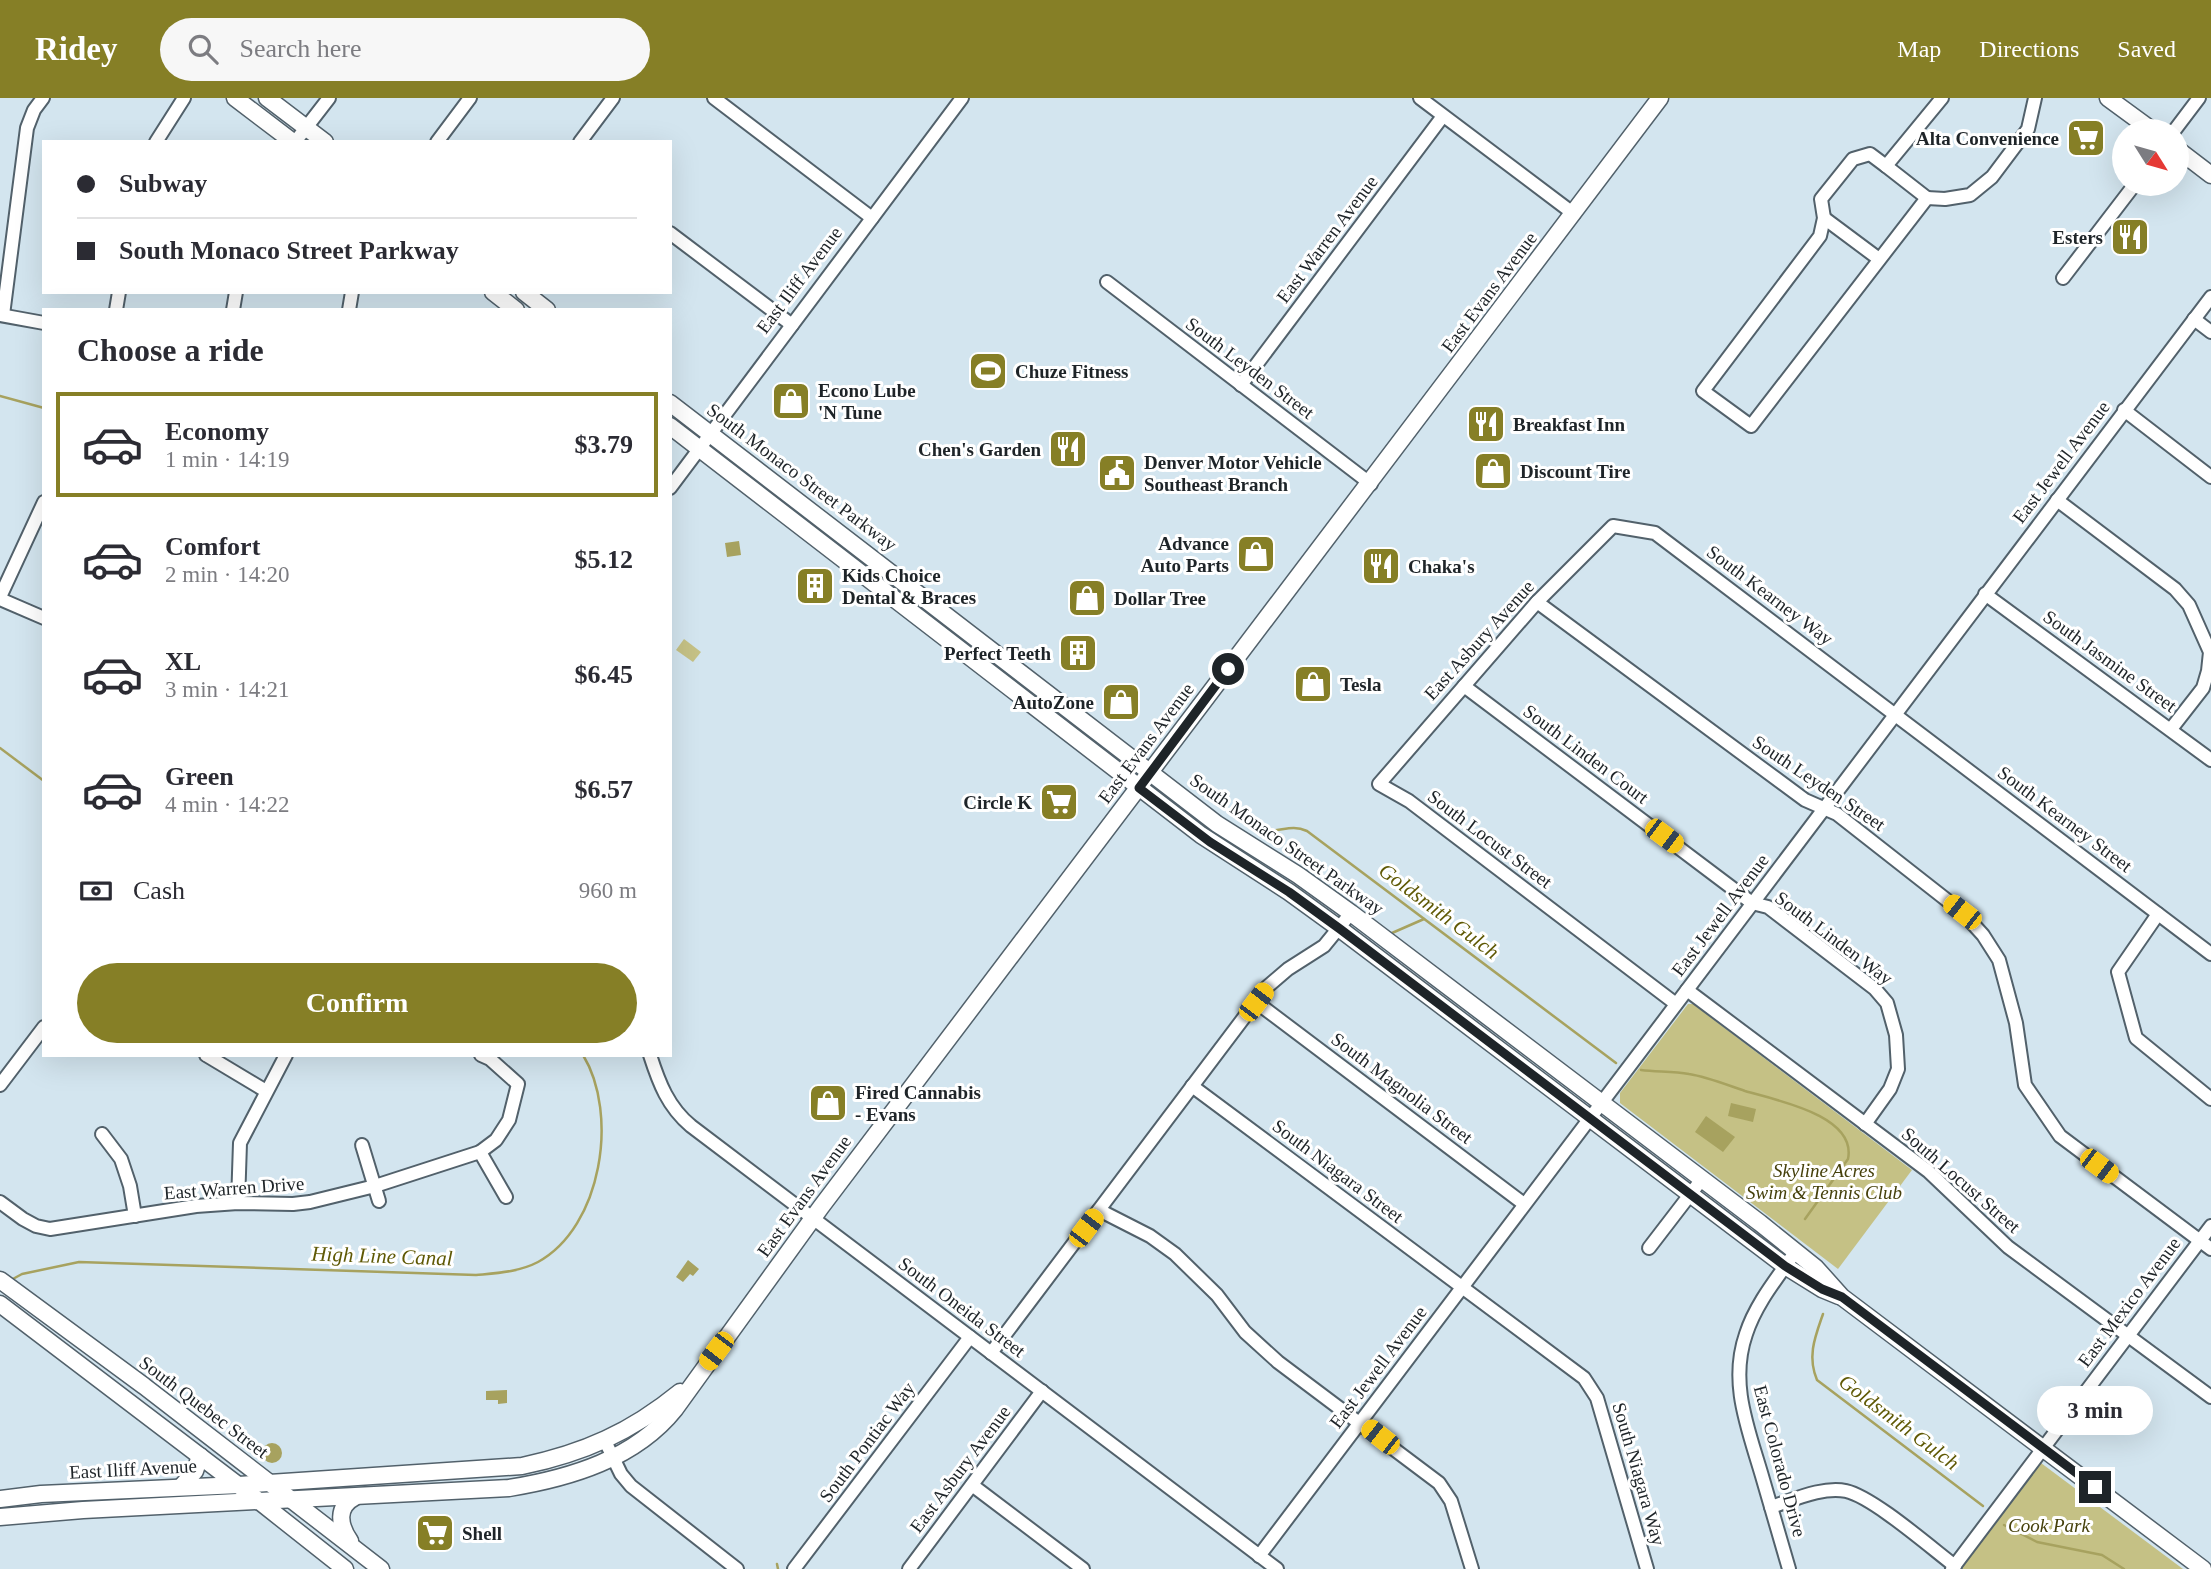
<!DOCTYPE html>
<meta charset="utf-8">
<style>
body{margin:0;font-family:Georgia,serif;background:#f7f7f7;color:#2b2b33;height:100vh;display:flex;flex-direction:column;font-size:26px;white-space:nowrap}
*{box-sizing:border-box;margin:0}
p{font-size:23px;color:#7c7c81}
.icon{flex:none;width:38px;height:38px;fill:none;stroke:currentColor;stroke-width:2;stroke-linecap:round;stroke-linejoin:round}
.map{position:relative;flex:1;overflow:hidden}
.panel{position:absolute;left:42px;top:210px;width:630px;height:749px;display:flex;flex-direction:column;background:#fff;border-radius:0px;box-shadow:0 7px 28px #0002}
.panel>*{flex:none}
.hud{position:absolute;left:42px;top:42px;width:630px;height:154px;border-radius:0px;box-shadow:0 7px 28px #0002;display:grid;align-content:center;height:154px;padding:0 35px;background:#fff}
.needle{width:46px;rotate:127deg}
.tools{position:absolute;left:2112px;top:21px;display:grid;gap:14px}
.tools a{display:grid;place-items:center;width:77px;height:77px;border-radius:50%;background:#fff;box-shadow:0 7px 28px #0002;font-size:35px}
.end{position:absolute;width:32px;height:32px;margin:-16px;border:9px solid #1e2428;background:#fff;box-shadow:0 0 0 4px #fff}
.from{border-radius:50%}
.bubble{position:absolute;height:49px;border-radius:24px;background:#fff;box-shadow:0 7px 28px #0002;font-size:23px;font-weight:700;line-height:49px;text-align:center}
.car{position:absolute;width:21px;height:42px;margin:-21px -10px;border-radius:9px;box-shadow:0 0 5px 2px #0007;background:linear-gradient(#f5c518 24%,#345 0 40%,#f5c518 0 76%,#345 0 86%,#f5c518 0)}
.hud b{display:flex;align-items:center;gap:24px;height:66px;font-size:26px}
.hud b+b{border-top:2px solid #e1e1e2}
.hud i{width:18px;height:18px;background:#2b2b33}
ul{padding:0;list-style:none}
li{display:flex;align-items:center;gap:21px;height:105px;margin:0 14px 10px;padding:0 21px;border:4px solid transparent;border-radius:0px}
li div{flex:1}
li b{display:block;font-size:26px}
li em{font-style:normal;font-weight:700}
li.active{border-color:#867f26}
li>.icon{width:63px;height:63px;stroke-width:1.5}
h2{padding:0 35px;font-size:32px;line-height:84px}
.pay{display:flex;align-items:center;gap:18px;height:77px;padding:0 35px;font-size:26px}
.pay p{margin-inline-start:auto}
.button{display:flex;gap:14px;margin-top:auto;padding:14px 35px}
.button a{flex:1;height:80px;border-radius:42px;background:#867f26;color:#fff;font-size:28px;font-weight:700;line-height:80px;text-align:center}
header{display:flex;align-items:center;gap:42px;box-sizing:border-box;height:98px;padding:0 35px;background:#867f26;color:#fff}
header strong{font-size:33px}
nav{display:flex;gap:38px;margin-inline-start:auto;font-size:24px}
.search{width:490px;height:63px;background:#f7f7f7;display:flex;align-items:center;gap:18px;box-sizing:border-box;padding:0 24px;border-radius:38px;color:#7c7c81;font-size:26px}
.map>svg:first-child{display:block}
</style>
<header>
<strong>Ridey</strong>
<div class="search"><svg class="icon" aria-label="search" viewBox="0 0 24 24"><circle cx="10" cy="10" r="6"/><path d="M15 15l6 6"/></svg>Search here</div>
<nav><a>Map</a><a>Directions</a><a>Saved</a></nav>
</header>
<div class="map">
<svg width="2211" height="1471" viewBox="0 0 2211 1471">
<rect width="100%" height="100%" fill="#d3e5ef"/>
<g fill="#c5c185">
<path d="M 684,541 L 701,554 L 693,564 L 676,552 Z"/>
<path d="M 1688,906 L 1693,906 L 1912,1072 L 1838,1171 L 1620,1005 L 1620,995 Z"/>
<path d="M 2041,1365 L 2183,1471 L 1961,1471 Z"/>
</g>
<g fill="#a7a25f">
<path d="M 739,443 L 741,457 L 727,459 L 725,445 Z"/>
<path d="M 1731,1005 L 1756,1011 L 1753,1024 L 1728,1018 Z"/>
<path d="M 1706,1018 L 1735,1039 L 1723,1054 L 1695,1034 Z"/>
<path d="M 688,1162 L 699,1171 L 693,1178 L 690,1176 L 683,1184 L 676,1179 Z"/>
<path d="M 507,1292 L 507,1305 L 498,1306 L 498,1302 L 486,1302 L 486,1293 Z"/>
<circle cx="272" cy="1355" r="10"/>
</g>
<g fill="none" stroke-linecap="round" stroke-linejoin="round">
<g stroke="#a7a25f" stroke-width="2.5">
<path d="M 0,298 L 44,310"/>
<path d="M 0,650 L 44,683"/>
<path d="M 1233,716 C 1244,723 1255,733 1268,733 C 1283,733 1292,726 1307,733 L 1616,965"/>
<path d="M 1392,835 L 1424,821"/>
<path d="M 1641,972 C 1657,974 1673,973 1689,976 C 1708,979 1727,987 1745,993 C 1775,1002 1857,1017 1848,1061 L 1805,1121"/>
<path d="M 11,1182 L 22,1176 L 79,1164 L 476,1177 C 497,1175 519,1174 538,1164 C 602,1129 619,1016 583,957"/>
<path d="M 1823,1216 C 1815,1239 1807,1258 1817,1282 L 1983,1408"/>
<path d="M 2004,1427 L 2037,1444 L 2102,1457 L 2124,1471"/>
<path d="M 777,1466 L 778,1471"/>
</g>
<defs>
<g id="minor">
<path d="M 714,0 L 872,120"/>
<path d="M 1420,0 L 1574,116"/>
<path d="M 1942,0 L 1886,68 L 1870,56 L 1853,61 L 1821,101 L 1824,120 L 1820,138 L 1703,293 L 1751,328 L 1927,100 L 1945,101 L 1970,97 L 1992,79 L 2028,31 L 2035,0"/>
<path d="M 2174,33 L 2199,0"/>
<path d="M 156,44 L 184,0"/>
<path d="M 295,44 L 329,0"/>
<path d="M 437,44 L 470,0"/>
<path d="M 580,44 L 613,0"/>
<path d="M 1886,68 L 1927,100"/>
<path d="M 1824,120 L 1879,161"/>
<path d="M 670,135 L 792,227"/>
<path d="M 2063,180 L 2135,86"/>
<path d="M 1107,184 L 1371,386"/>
<path d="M 116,212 L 119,194"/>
<path d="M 233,212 L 236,194"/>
<path d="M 349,212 L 352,194"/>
<path d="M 0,217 L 44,225"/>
<path d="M 3,217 L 27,30 L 34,12 L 43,0"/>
<path d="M 2194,221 L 2211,234"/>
<path d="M 1241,287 L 1443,18"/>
<path d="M 2124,312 L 2211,379"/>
<path d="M 670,390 L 962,0"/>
<path d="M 2057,402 L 2175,491 L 2189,507 L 2210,554 L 2208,573 L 2203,590 L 2171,631"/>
<path d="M 1985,496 L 2211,662"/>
<path d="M 0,499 L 44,404"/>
<path d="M 0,501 L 44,520"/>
<path d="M 1537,504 L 1805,702 L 1837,716 L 1962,814 L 1983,837 L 1999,862 L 2016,925 L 2025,987 L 2060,1038 L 2211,1151"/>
<path d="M 1464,588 L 1752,805 L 1768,809 L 1875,891 L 1887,905 L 1896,937 L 1898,971 L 1890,991 L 1865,1026"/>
<path d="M 2158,816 L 2118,874 L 2136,940 L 2211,1001"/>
<path d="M 1687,892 L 1928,1073 L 2008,1149 L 2211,1299"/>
<path d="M 1256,904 L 1524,1106"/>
<path d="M 1676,906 L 1409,703 L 1379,686 L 1537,504 L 1613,428 L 1655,435 L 2211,856"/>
<path d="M 206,957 L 266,993"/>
<path d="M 650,957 C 659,985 668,1009 691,1028 L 1277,1471"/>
<path d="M 0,987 L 44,929"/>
<path d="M 1192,988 L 1584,1280 L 1597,1300 L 1647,1471"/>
<path d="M 102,1036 L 121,1061 L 130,1088 L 135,1118"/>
<path d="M 362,1047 L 379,1103"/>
<path d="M 480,1054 L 506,1099"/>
<path d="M 0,1104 L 23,1121 L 36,1128 L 50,1131 L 196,1108 L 238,1105 L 293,1106 L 310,1104 L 375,1088 L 480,1054 L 496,1042 L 509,1022 L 518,986 L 490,961 L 481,957"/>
<path d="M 238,1105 L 240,1045 L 286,957"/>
<path d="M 1099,1112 L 1150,1138 L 1175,1156 L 1217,1197 L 1245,1234 L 1278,1264 L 1439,1385 L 1451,1403 L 1472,1471"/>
<path d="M 1649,1150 L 1702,1081"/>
<path d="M 991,1255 L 1267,889 L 1288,871 L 1324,848 L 1351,815"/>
<path d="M 605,1343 L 621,1376 L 631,1388 L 737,1471"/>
<path d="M 972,1387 L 1083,1471"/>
<path d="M 1771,1409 C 1793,1402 1823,1388 1846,1393 C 1873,1399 1930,1449 1955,1468"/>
<path d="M 1259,1458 L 2211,199"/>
<path d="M 794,1471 L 970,1239"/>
<path d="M 909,1471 L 1042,1293"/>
<path d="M 1789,1471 C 1780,1440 1771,1409 1762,1378 C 1748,1330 1729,1285 1746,1236 C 1756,1205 1778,1179 1796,1153"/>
<path d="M 1952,1471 L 2211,1128"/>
</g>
<g id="major">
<path d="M 235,0 L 293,44"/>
<path d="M 267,0 L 325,44"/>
<path d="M 2108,0 L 2153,33"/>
<path d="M 2177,51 L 2211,77"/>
<path d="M 493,194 L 516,212"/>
<path d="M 524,194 L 547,212"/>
<path d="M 670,305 L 1217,726 L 1298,777 L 1351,815 L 1760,1125 L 1816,1170 L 1842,1199 L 2203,1471"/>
<path d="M 670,328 L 1201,737 L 1289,794 L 1340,831 L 1785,1168 L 1822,1191 L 1839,1198"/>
<path d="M 0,1182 L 144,1288 L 381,1471"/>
<path d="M 0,1206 L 259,1403 L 345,1471"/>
<path d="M 181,1389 L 195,1373 L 200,1358"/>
<path d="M 0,1401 L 41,1396 L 239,1387 L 522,1368 C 584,1355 631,1334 680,1294"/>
<path d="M 0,1419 L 83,1412 L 509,1390 C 570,1380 635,1361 675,1311 L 821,1109 L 1660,0"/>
<path d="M 350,1443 C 339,1427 336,1409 355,1399"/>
</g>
</defs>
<use href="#minor" stroke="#52616b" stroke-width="16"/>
<use href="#major" stroke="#52616b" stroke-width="19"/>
<use href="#minor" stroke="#fff" stroke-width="12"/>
<use href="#major" stroke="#fff" stroke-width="16"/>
</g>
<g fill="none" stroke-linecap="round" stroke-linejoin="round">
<path stroke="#1e2428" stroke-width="9" d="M 1228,571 L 1139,690 L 1210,744 L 1289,794 L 1340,831 L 1785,1168 L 1822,1191 L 1842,1199 L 2095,1389"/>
</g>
<defs>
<symbol id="supermarket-square" viewBox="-11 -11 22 22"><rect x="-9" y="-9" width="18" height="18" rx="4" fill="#867f26" stroke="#fff"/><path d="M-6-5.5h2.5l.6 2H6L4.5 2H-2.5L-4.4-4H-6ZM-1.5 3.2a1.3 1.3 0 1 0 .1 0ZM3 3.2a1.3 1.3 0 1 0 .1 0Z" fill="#fff"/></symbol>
<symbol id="restaurant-square" viewBox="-11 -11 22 22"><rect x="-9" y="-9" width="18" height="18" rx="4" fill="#867f26" stroke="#fff"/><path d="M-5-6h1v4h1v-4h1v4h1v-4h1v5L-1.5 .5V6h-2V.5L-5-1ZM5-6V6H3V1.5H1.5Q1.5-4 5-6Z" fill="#fff"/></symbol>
<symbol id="stadium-square" viewBox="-11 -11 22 22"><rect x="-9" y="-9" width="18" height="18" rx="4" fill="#867f26" stroke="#fff"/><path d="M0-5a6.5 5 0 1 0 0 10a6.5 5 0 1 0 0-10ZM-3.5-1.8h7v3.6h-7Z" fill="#fff"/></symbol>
<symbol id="shop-square" viewBox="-11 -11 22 22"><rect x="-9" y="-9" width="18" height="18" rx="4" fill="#867f26" stroke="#fff"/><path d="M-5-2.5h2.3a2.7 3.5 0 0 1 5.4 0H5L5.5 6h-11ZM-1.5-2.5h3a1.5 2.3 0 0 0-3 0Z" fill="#fff"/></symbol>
<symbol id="civic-square" viewBox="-11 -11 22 22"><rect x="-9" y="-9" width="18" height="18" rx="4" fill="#867f26" stroke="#fff"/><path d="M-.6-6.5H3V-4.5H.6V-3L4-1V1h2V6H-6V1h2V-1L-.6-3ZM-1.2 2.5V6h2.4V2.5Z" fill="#fff"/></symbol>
<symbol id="building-square" viewBox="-11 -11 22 22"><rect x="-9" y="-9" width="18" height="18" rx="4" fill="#867f26" stroke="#fff"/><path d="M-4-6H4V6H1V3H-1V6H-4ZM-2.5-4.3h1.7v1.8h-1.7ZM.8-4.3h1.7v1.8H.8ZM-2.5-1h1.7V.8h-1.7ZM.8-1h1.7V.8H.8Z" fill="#fff"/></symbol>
</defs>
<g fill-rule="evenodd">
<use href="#supermarket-square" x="2064" y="18" width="44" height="44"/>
<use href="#restaurant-square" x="2108" y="117" width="44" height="44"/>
<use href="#stadium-square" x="966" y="251" width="44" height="44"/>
<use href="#shop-square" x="769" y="281" width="44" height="44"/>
<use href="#restaurant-square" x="1464" y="304" width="44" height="44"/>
<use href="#restaurant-square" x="1046" y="329" width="44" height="44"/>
<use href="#shop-square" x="1471" y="351" width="44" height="44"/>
<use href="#civic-square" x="1095" y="353" width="44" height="44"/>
<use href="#shop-square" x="1234" y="434" width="44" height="44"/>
<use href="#restaurant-square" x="1359" y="446" width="44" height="44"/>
<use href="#building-square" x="793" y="466" width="44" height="44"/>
<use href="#shop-square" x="1065" y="478" width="44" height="44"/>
<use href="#building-square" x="1056" y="533" width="44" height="44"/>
<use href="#shop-square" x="1291" y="564" width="44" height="44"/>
<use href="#shop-square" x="1099" y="582" width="44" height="44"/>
<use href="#supermarket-square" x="1037" y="682" width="44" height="44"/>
<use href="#shop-square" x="806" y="983" width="44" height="44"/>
<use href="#supermarket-square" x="413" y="1413" width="44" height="44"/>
</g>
<g text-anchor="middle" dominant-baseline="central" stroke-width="6" stroke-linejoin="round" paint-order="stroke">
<g font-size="19" font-weight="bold" fill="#1e2428" stroke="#fff" text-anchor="start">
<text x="2059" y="40" text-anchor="end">Alta Convenience</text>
<text x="2103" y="139" text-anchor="end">Esters</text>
<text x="1015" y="273">Chuze Fitness</text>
<text x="818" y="292">Econo Lube<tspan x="818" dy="22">'N Tune</tspan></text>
<text x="1513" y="326">Breakfast Inn</text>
<text x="1041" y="351" text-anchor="end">Chen's Garden</text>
<text x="1144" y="364">Denver Motor Vehicle<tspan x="1144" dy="22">Southeast Branch</tspan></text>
<text x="1520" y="373">Discount Tire</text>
<text x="1229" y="445" text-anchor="end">Advance<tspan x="1229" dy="22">Auto Parts</tspan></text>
<text x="1408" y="468">Chaka's</text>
<text x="842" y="477">Kids Choice<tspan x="842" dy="22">Dental &amp; Braces</tspan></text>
<text x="1114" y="500">Dollar Tree</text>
<text x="1051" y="555" text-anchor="end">Perfect Teeth</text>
<text x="1340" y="586">Tesla</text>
<text x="1094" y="604" text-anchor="end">AutoZone</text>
<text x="1032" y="704" text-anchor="end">Circle K</text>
<text x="855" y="994">Fired Cannabis<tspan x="855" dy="22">- Evans</tspan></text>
<text x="462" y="1435">Shell</text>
</g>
<g font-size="19" fill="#1e2428" stroke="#fff">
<text transform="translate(1327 141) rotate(-53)">East Warren Avenue</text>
<text transform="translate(799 182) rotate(-53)">East Iliff Avenue</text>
<text transform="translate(1489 194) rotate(-53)">East Evans Avenue</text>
<text transform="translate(1250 270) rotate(37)">South Leyden Street</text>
<text transform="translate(2061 364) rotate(-53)">East Jewell Avenue</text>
<text transform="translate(802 379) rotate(37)">South Monaco Street Parkway</text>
<text transform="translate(1770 497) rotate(37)">South Kearney Way</text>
<text transform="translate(1479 542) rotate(-48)">East Asbury Avenue</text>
<text transform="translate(2110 563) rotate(36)">South Jasmine Street</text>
<text transform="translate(1146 645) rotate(-53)">East Evans Avenue</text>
<text transform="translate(1586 656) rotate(37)">South Linden Court</text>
<text transform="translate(1819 685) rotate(34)">South Leyden Street</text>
<text transform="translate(2065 721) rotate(37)">South Kearney Street</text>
<text transform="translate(1490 741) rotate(37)">South Locust Street</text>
<text transform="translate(1287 746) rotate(35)">South Monaco Street Parkway</text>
<text transform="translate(1720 817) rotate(-53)">East Jewell Avenue</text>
<text transform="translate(1834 840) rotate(37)">South Linden Way</text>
<text transform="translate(1402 990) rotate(37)">South Magnolia Street</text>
<text transform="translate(1338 1073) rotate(37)">South Niagara Street</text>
<text transform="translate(1961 1082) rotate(41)">South Locust Street</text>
<text transform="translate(234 1090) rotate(-4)">East Warren Drive</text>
<text transform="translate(804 1098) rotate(-54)">East Evans Avenue</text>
<text transform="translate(2129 1204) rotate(-53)">East Mexico Avenue</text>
<text transform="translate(962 1209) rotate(37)">South Oneida Street</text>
<text transform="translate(1378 1269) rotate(-53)">East Jewell Avenue</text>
<text transform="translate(204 1309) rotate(37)">South Quebec Street</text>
<text transform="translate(867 1344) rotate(-53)">South Pontiac Way</text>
<text transform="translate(1780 1363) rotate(75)">East Colorado Drive</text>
<text transform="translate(133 1371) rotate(-3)">East Iliff Avenue</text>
<text transform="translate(960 1371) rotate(-53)">East Asbury Avenue</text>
<text transform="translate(1639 1376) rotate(74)">South Niagara Way</text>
</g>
<g font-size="19" font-style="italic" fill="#46410c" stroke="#fff">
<text x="1824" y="1072">Skyline Acres<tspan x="1824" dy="22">Swim &amp; Tennis Club</tspan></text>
<text x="2049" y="1427">Cook Park</text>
</g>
<g font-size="21" font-style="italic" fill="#5f5905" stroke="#fff">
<text transform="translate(1439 813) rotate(37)">Goldsmith Gulch</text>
<text transform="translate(382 1158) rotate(2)">High Line Canal</text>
<text transform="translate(1899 1324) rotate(37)">Goldsmith Gulch</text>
</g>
</g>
</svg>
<div class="tools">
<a><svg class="needle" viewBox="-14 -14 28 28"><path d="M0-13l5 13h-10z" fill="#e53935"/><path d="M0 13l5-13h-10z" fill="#7c7c81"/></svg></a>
</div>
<i class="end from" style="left:1228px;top:571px"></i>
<i class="end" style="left:2095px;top:1389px"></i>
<div class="bubble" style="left:2037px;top:1288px;width:116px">3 min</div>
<i class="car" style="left:1664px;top:738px;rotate:127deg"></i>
<i class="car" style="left:1962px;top:814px;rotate:308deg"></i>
<i class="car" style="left:1256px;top:904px;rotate:37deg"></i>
<i class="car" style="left:2099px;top:1068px;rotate:127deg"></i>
<i class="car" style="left:1086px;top:1130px;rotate:37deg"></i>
<i class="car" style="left:716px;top:1253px;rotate:217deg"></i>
<i class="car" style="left:1380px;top:1339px;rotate:308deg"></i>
<div class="hud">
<b><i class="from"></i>Subway</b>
<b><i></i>South Monaco Street Parkway</b>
</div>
<section class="panel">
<h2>Choose a ride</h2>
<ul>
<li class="active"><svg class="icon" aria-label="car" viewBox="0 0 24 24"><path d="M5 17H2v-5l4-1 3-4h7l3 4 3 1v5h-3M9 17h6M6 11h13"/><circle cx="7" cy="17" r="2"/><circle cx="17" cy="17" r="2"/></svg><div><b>Economy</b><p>1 min · 14:19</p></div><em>$3.79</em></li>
<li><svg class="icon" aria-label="car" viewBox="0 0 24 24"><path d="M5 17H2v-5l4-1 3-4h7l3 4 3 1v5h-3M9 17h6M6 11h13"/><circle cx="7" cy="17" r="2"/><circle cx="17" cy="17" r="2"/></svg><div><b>Comfort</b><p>2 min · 14:20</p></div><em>$5.12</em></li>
<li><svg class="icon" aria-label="car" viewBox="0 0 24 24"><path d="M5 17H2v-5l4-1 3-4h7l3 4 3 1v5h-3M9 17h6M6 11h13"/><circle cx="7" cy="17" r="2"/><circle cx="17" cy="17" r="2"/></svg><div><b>XL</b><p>3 min · 14:21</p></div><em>$6.45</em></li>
<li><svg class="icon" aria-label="car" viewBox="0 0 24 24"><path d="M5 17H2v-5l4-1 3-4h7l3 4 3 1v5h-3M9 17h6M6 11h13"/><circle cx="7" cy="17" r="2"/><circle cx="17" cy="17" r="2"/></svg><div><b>Green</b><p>4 min · 14:22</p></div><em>$6.57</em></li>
</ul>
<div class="pay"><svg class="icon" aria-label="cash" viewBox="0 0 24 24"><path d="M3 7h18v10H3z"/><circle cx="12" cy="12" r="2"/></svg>Cash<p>960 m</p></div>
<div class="button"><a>Confirm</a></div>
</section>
</div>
